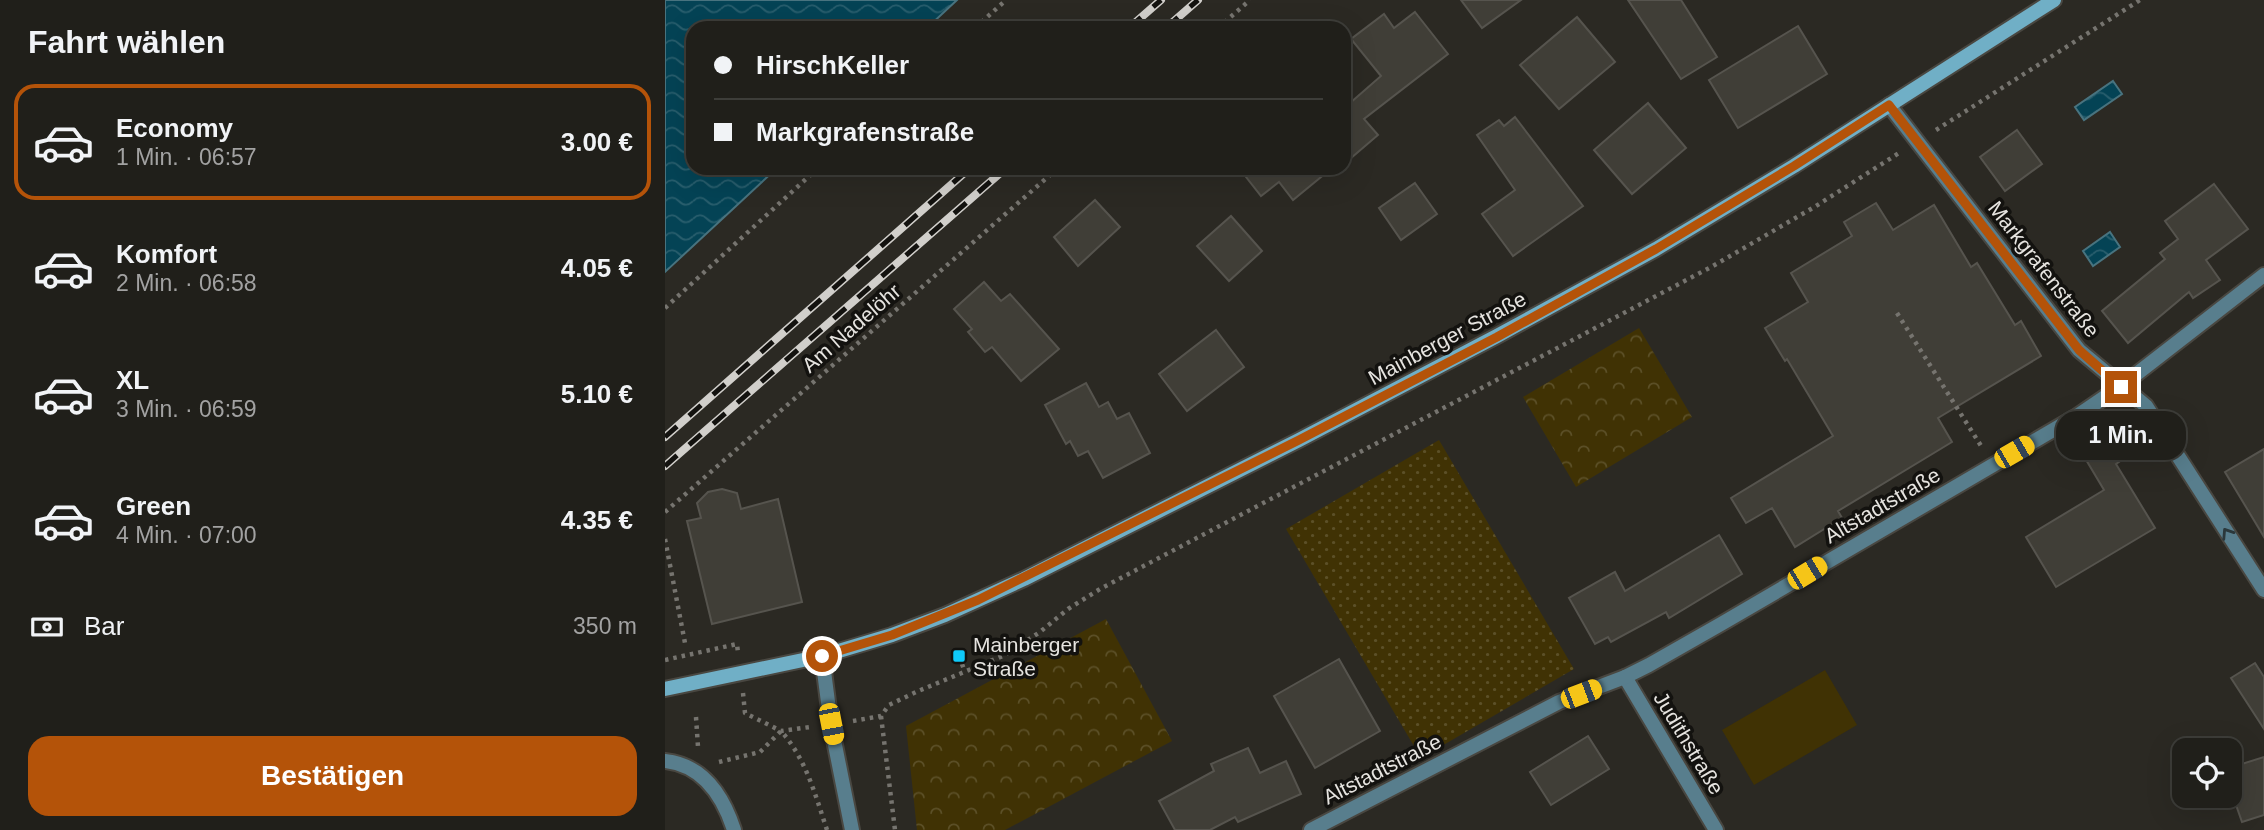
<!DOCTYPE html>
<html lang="de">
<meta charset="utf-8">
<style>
body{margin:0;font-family:Helvetica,sans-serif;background:#282723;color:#f1f3f6;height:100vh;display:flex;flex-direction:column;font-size:26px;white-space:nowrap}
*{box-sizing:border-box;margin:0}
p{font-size:23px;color:#a2a2a2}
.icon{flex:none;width:38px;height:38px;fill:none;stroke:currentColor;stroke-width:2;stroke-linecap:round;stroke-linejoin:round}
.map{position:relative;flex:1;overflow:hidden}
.panel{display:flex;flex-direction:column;background:#201f1a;width:665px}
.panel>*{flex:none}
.banner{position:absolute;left:21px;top:21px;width:665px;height:154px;border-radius:21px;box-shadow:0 7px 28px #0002,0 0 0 2px #3d3d39;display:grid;align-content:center;height:154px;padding:0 28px;background:#201f1a}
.fabs{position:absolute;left:1507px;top:738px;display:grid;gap:14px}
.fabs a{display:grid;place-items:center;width:70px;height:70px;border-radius:14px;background:#201f1a;box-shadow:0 7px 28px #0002,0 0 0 2px #3d3d39;font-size:35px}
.end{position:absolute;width:32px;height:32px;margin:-16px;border:9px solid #b45309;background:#fff;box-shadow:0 0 0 4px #fff}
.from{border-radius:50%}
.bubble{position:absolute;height:49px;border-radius:21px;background:#201f1a;box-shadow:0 7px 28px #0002,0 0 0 2px #3d3d39;font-size:23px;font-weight:700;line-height:49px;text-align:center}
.car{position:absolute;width:21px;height:42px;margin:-21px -10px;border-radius:9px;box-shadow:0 0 5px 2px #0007;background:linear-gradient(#f5c518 24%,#345 0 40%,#f5c518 0 76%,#345 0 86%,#f5c518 0)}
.banner b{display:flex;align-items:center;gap:24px;height:66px;font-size:26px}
.banner b+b{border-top:2px solid #3d3d39}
.banner i{width:18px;height:18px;background:#f1f3f6}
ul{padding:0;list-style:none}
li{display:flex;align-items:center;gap:21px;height:116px;margin:0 14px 10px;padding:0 14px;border:4px solid transparent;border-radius:21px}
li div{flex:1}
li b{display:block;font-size:26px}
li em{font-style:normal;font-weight:700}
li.on{border-color:#b45309}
li>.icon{width:63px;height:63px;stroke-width:1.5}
h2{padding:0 28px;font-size:32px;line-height:84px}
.pay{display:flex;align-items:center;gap:18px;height:77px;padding:0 28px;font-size:26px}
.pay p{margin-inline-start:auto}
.cta{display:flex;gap:14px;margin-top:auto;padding:14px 28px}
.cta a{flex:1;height:80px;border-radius:21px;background:#b45309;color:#fff;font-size:28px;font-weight:700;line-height:80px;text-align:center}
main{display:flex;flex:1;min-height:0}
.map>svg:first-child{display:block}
</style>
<main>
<section class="panel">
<h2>Fahrt wählen</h2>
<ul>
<li class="on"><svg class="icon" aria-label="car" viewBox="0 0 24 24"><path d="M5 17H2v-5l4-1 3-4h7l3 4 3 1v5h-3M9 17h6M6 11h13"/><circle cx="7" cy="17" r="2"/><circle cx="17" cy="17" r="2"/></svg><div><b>Economy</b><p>1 Min. · 06:57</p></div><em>3.00 €</em></li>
<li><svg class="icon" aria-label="car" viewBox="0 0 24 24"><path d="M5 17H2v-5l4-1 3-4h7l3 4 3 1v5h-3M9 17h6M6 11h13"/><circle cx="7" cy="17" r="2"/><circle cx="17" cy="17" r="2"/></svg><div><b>Komfort</b><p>2 Min. · 06:58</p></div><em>4.05 €</em></li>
<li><svg class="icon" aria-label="car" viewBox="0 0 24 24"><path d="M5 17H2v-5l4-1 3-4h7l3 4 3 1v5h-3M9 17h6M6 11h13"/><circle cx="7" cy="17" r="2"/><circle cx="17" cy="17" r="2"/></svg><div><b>XL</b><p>3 Min. · 06:59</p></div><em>5.10 €</em></li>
<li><svg class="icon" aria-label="car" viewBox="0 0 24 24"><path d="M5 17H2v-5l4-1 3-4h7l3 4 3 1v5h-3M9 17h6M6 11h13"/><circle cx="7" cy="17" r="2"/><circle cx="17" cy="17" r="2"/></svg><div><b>Green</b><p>4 Min. · 07:00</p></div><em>4.35 €</em></li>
</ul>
<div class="pay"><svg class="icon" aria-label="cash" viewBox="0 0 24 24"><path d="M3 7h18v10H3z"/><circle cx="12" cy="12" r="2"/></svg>Bar<p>350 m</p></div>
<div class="cta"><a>Bestätigen</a></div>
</section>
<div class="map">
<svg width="1599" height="830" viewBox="0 0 1599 830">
<defs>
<pattern id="grass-dots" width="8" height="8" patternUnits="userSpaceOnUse" patternTransform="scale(1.75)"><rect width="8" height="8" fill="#403204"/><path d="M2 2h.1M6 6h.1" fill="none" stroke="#5c5028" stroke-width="1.8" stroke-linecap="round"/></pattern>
<pattern id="forest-crowns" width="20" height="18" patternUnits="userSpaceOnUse" patternTransform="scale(1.75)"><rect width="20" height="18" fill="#403204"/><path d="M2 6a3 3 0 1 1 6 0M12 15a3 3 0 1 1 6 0" fill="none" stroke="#5c5028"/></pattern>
<pattern id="water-waves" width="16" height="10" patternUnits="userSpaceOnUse" patternTransform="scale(1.75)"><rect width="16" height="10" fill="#044355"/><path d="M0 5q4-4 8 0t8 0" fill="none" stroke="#295e6d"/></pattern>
</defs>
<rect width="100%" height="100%" fill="#2b2923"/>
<path fill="url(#grass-dots)" d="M 774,440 L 909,669 L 756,758 L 621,529 Z"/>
<g fill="url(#forest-crowns)">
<path d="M 974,328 L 1027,417 L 911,487 L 858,397 Z"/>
<path d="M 441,619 L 507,741 L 340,830 L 252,830 L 241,726 Z"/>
</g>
<path fill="#403204" d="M 1160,670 L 1192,725 L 1089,785 L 1057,730 Z"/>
<g fill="url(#water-waves)" stroke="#48737f" stroke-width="2">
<path d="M 0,0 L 292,0 L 262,28 L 28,28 L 28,168 L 112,168 L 0,272 Z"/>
<path d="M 1448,81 L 1457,94 L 1419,120 L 1410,107 Z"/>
<path d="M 1445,232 L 1455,247 L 1428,266 L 1418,251 Z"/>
</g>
<g fill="#403e37" stroke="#56544e" stroke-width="2">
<path d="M 796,0 L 856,0 L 817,28 Z"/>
<path d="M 963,0 L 1016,0 L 1052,57 L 1016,79 Z"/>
<path d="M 750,12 L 783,54 L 699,119 L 713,135 L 679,164 L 679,96 L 685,103 L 716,76 L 686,39 L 719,14 L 729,28 Z"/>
<path d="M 912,17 L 950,62 L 894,109 L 855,65 Z"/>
<path d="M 1133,26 L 1162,74 L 1073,128 L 1044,80 Z"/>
<path d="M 983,103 L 1021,148 L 967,194 L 929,150 Z"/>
<path d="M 850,117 L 918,206 L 848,256 L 817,214 L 850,190 L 812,135 L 834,120 L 839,126 Z"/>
<path d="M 1352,130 L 1377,164 L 1340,191 L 1315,157 Z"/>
<path d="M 574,168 L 667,168 L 628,200 L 614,182 L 596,196 Z"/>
<path d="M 750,183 L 772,214 L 736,240 L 714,208 Z"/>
<path d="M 1549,184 L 1583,229 L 1541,260 L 1555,280 L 1528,298 L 1524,292 L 1463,343 L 1437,311 L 1500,259 L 1495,253 L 1513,239 L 1500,221 Z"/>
<path d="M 430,200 L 455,227 L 413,266 L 389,237 Z"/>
<path d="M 1211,203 L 1228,230 L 1269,205 L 1306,267 L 1312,263 L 1350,325 L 1356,321 L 1376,356 L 1273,418 L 1287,442 L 1173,511 L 1177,518 L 1130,547 L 1107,508 L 1081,523 L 1066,498 L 1168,436 L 1122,359 L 1120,361 L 1100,328 L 1143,302 L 1126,273 L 1187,236 L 1179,222 Z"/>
<path d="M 566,216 L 597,251 L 564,281 L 532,246 Z"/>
<path d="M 319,282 L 336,301 L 345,294 L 394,349 L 356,381 L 327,347 L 320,352 L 303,332 L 307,329 L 289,309 Z"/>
<path d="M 551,330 L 579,367 L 522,411 L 494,374 Z"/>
<path d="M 421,383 L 434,407 L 443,402 L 452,419 L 464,413 L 485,453 L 438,478 L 423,451 L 413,456 L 405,441 L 401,444 L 380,405 Z"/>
<path d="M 1441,439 L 1454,462 L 1451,464 L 1490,528 L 1391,587 L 1361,537 L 1439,490 L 1417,453 Z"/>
<path d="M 1599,449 L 1599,537 L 1560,472 Z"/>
<path d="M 57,489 L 72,493 L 76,509 L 113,499 L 137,602 L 47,624 L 22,521 L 36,518 L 32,503 L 43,492 Z"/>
<path d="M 1054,535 L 1077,574 L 1004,618 L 1001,612 L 946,642 L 943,637 L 930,644 L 904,598 L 950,572 L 960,591 Z"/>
<path d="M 674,659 L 715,731 L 650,768 L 609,696 Z"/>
<path d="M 1590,663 L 1599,677 L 1599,729 L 1566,678 Z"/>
<path d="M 923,736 L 944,769 L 886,805 L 865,772 Z"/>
<path d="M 583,748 L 595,773 L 621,761 L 636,794 L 573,822 L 570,817 L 545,830 L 510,830 L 494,801 L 549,771 L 546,764 Z"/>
<path d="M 1599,757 L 1599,815 L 1577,822 L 1564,785 L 1564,768 Z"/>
</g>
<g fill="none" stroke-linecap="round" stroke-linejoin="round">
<defs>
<g id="street">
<path d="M 1224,105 L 1414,350 L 1481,406 L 1599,590"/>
<path d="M 157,656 L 166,725 L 187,830"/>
<path d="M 960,677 L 1051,830"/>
<path d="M 0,761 C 38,765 58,796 69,830"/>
<path d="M 646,830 L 894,702 L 960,677 L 984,665 L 1056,624 L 1412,416 L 1456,386 L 1599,275"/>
</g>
<path id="secondary" d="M 0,689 L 157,656 L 227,635 L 280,615 L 359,579 L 634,440 L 832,336 L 991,249 L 1129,166 L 1389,0"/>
</defs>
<use href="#street" stroke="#494741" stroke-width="18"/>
<use href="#secondary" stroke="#494741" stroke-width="18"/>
<g stroke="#76746f" stroke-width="4.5" stroke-dasharray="3.5 5" stroke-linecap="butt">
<path d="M 310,28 L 341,0"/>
<path d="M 553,28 L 585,0"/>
<path d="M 1271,130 L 1475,0"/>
<path d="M 0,308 L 153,168"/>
<path d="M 1232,313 L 1318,449"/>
<path d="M 0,512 L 393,168"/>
<path d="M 0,539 L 20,643"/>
<path d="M 294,656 L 300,672"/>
<path d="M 0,660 L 72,644 L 73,653"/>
<path d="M 78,693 L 80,713 L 116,731 L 145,727"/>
<path d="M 216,716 L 230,830"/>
<path d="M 31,717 L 33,747"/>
<path d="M 188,721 L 216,716 L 224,705 L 251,692 L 340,655 L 375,632 L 403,609 L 435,589 L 1048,266 L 1151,206 L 1234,153"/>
<path d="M 54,762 L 95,752 L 116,731 C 141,759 150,794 162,830"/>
</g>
<use href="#street" stroke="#587e8d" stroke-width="14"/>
<use href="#secondary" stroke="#70afc6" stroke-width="14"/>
<defs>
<g id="rail">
<path d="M 464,28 L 496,0"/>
<path d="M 501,28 L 533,0"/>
<path d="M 0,437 L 305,168"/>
<path d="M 0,466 L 341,168"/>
</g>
</defs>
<use href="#rail" stroke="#d1cfcb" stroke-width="8"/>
<use href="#rail" stroke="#13120f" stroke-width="5" stroke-dasharray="16" stroke-linecap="butt"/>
</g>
<defs><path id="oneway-chevron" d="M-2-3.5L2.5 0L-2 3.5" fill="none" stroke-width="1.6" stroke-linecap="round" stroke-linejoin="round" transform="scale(1.75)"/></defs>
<use stroke="#2b383b" href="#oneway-chevron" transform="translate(1562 533) rotate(-123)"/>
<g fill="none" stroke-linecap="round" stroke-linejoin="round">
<path stroke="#b45309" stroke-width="9" d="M 157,656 L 227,635 L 313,600 L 634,440 L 832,337 L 991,249 L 1129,166 L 1224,105 L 1414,350 L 1456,387"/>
</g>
<rect fill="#0fcafa" stroke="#13120f" stroke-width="2.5" x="287" y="649" width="14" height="14" rx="3.5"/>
<g text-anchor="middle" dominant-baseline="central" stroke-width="7" stroke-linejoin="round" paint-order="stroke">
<g font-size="21" fill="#e6e4e0" stroke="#13120f">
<text transform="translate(1379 269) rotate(52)">Markgrafenstraße</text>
<text transform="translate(186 328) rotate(-41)">Am Nadelöhr</text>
<text transform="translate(782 338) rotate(-28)">Mainberger Straße</text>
<text transform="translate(1217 505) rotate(-30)">Altstadtstraße</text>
<text transform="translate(1024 743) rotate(59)">Judithstraße</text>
<text transform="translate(717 769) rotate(-27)">Altstadtstraße</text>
</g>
<g font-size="21" fill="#e6e4e0" stroke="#13120f" text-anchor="start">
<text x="308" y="644">Mainberger<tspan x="308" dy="24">Straße</tspan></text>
</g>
</g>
</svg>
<div class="fabs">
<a><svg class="icon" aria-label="locate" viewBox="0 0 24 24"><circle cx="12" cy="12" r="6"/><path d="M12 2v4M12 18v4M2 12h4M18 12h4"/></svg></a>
</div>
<i class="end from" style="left:157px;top:656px"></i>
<i class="end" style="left:1456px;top:387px"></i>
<div class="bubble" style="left:1391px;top:411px;width:130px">1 Min.</div>
<i class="car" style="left:1349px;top:452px;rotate:60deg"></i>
<i class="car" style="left:1142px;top:573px;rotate:59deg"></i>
<i class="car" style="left:916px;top:694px;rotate:69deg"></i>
<i class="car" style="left:166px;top:724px;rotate:169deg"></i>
<div class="banner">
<b><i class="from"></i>HirschKeller</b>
<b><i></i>Markgrafenstraße</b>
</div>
</div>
</main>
